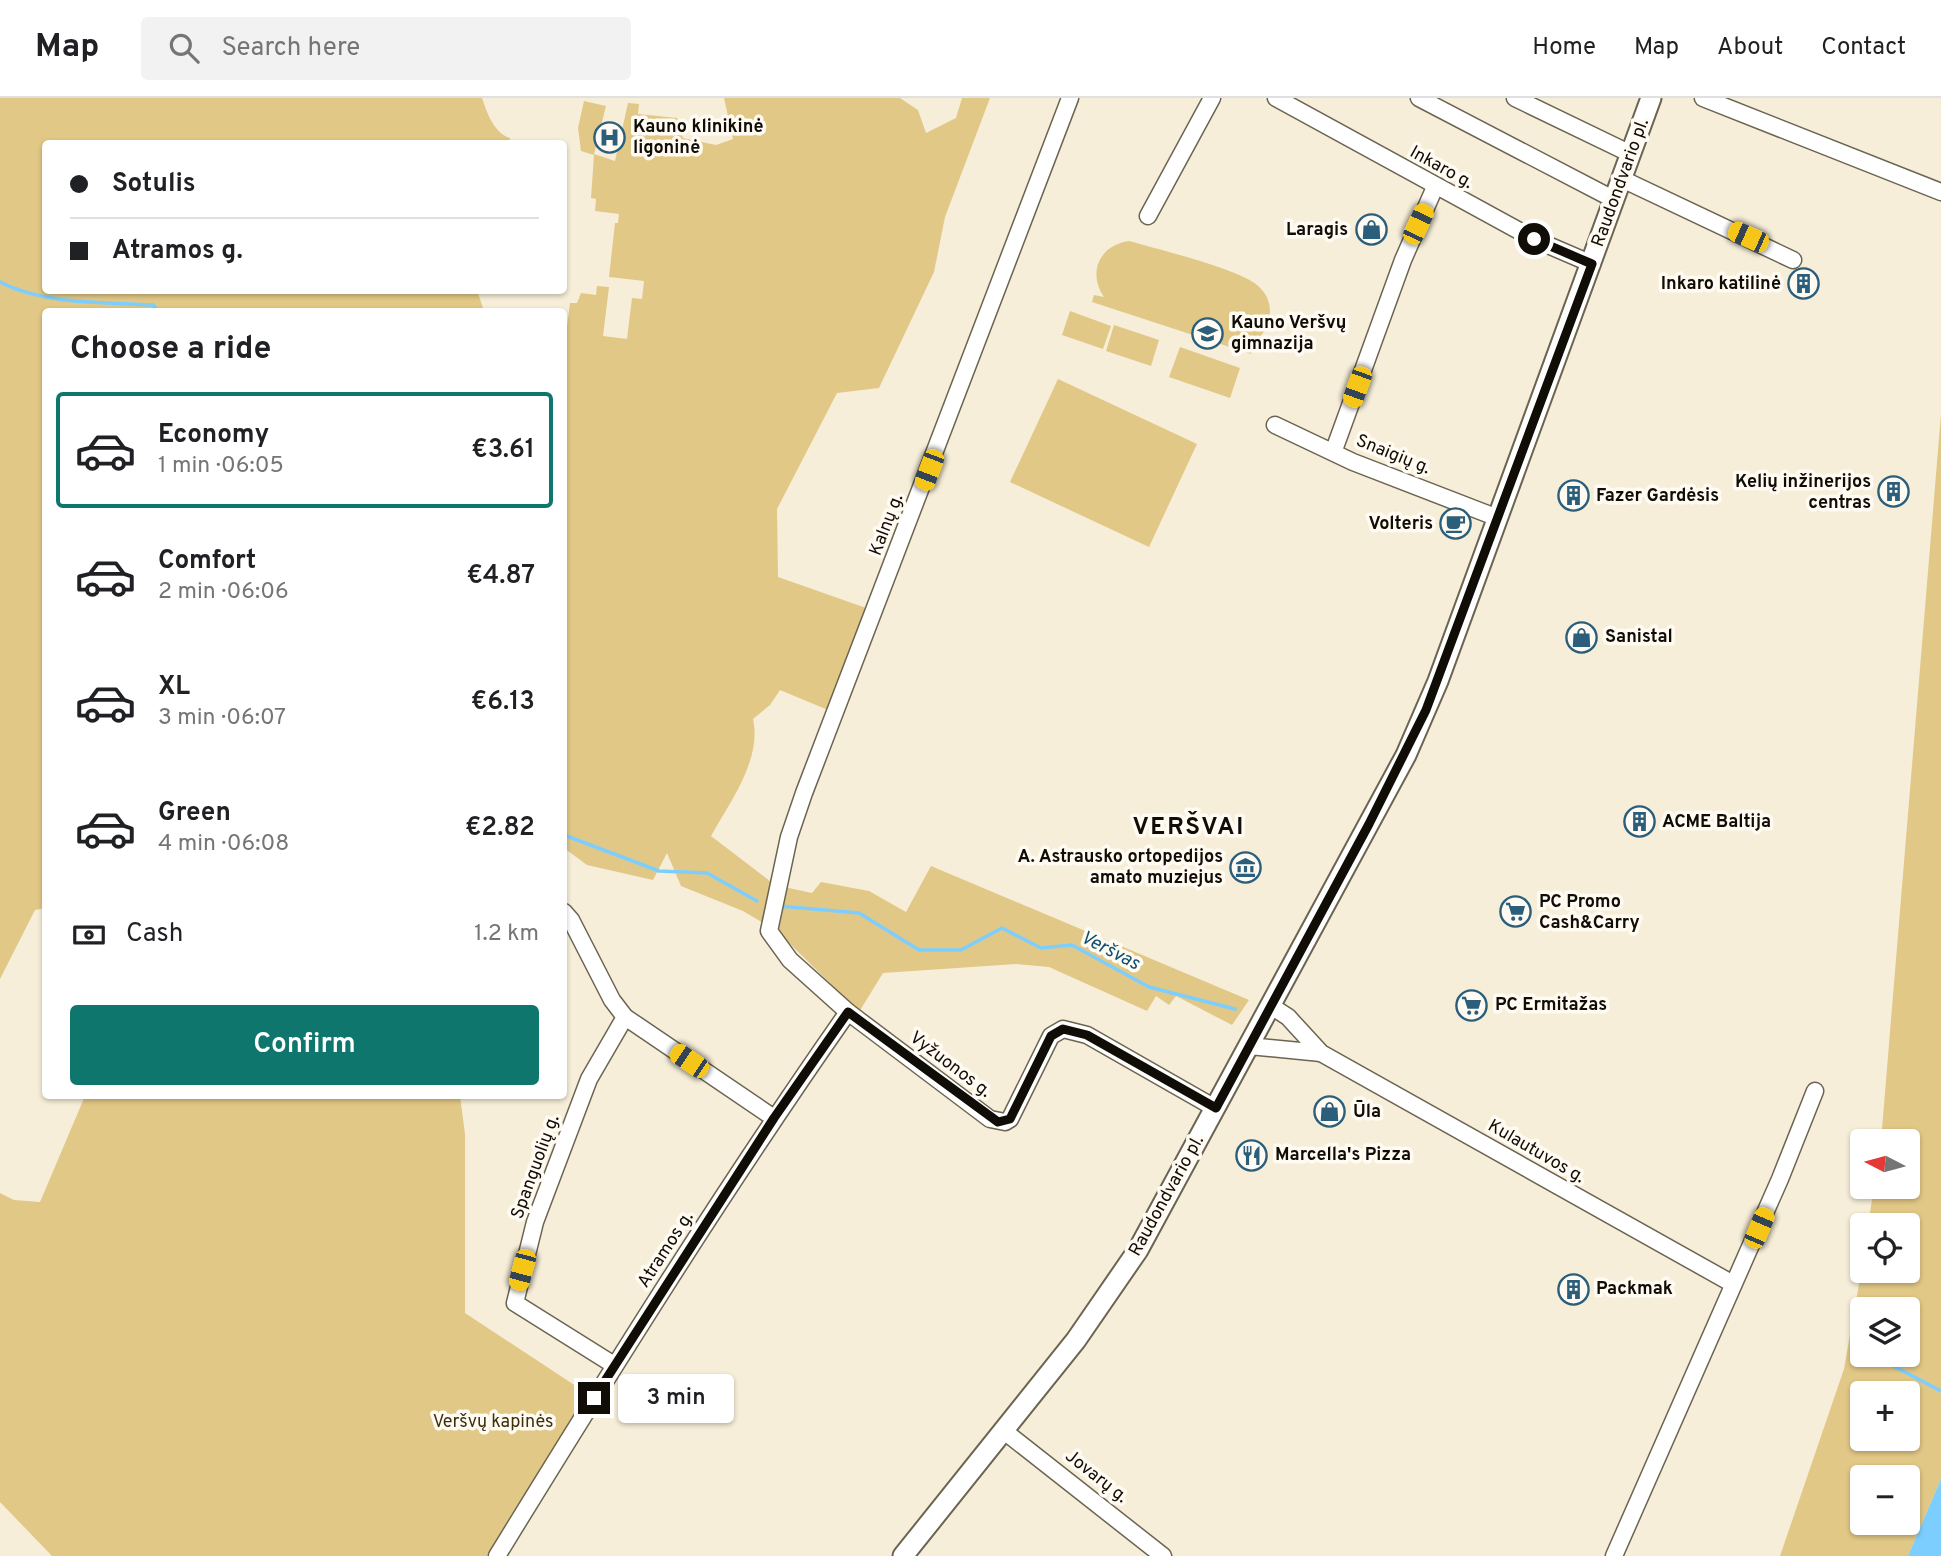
<!DOCTYPE html>
<meta charset="utf-8">
<style>
body{margin:0;font-family:Overpass,sans-serif;background:#f2f2f2;color:#202124;height:100vh;display:flex;flex-direction:column;font-size:26px;white-space:nowrap}
*{box-sizing:border-box;margin:0}
p{font-size:23px;color:#757577}
.icon{flex:none;width:38px;height:38px;fill:none;stroke:currentColor;stroke-width:2;stroke-linecap:round;stroke-linejoin:round}
.map{position:relative;flex:1;overflow:hidden}
.panel{position:absolute;left:42px;top:210px;width:525px;height:791px;display:flex;flex-direction:column;background:#fff;border-radius:7px;box-shadow:0 2px 5px #0004}
.panel>*{flex:none}
.hud{position:absolute;left:42px;top:42px;width:525px;height:154px;border-radius:7px;box-shadow:0 2px 5px #0004;display:grid;align-content:center;height:154px;padding:0 28px;background:#fff}
.needle{width:46px;rotate:276deg}
.tools{position:absolute;left:1850px;top:1031px;display:grid;gap:14px}
.tools a{display:grid;place-items:center;width:70px;height:70px;border-radius:7px;background:#fff;box-shadow:0 2px 5px #0004;font-size:35px}
.end{position:absolute;width:32px;height:32px;margin:-16px;border:9px solid #100d06;background:#fff;box-shadow:0 0 0 4px #fff}
.from{border-radius:50%}
.bubble{position:absolute;height:49px;border-radius:7px;background:#fff;box-shadow:0 2px 5px #0004;font-size:23px;font-weight:600;line-height:49px;text-align:center}
.car{position:absolute;width:21px;height:42px;margin:-21px -10px;border-radius:9px;box-shadow:0 0 5px 2px #0007;background:linear-gradient(#f5c518 24%,#345 0 40%,#f5c518 0 76%,#345 0 86%,#f5c518 0)}
.hud b{display:flex;align-items:center;gap:24px;height:66px;font-size:26px}
.hud b+b{border-top:2px solid #e0e0e0}
.hud i{width:18px;height:18px;background:#202124}
ul{padding:0;list-style:none}
li{display:flex;align-items:center;gap:21px;height:116px;margin:0 14px 10px;padding:0 14px;border:4px solid transparent;border-radius:7px}
li div{flex:1}
li b{display:block;font-size:26px}
li em{font-style:normal;font-weight:600}
li.active{border-color:#0f766e}
li>.icon{width:63px;height:63px;stroke-width:1.5}
h2{padding:0 28px;font-size:32px;line-height:84px}
.pay{display:flex;align-items:center;gap:18px;height:77px;padding:0 28px;font-size:26px}
.pay p{margin-inline-start:auto}
.action{display:flex;gap:14px;margin-top:auto;padding:14px 28px}
.action a{flex:1;height:80px;border-radius:7px;background:#0f766e;color:#fff;font-size:28px;font-weight:600;line-height:80px;text-align:center}
header{display:flex;align-items:center;gap:42px;box-sizing:border-box;height:98px;padding:0 35px;background:#fff;border-bottom:2px solid #e0e0e0}
header strong{font-size:33px}
nav{display:flex;gap:38px;margin-inline-start:auto;font-size:24px}
.search{width:490px;height:63px;background:#f2f2f2;display:flex;align-items:center;gap:18px;box-sizing:border-box;padding:0 24px;border-radius:7px;color:#757577;font-size:26px}
.map>svg:first-child{display:block}
</style>
<header>
<strong>Map</strong>
<div class="search"><svg class="icon" aria-label="search" viewBox="0 0 24 24"><circle cx="10" cy="10" r="6"/><path d="M15 15l6 6"/></svg>Search here</div>
<nav><a>Home</a><a>Map</a><a>About</a><a>Contact</a></nav>
</header>
<div class="map">
<svg width="1941" height="1458" viewBox="0 0 1941 1458">
<rect width="100%" height="100%" fill="#f6eed8"/>
<g fill="#e2c886" fill-rule="evenodd">
<path d="M 0,0 L 482,0 C 487,15 494,35 510,40 L 509,46 L 46,46 L 46,192 L 477,192 L 484,213 L 46,214 L 45,810 L 35,812 L 0,881 Z"/>
<path d="M 724,0 L 900,0 L 918,12 L 926,35 L 956,20 L 962,0 L 990,0 L 945,119 L 934,174 L 879,290 L 837,295 L 777,411 L 778,479 L 869,511 L 828,612 L 780,592 L 770,607 L 753,621 C 762,662 730,704 711,738 L 775,787 L 812,795 L 821,784 L 869,793 L 906,814 L 931,768 L 1249,902 L 1232,927 L 1176,898 L 1169,907 L 1156,898 L 1147,913 L 1049,869 L 1016,866 L 883,875 L 859,914 L 778,834 L 743,813 L 681,788 L 667,755 L 653,782 L 587,767 L 564,750 L 564,253 L 570,205 L 577,205 L 581,195 L 596,197 L 597,188 L 609,189 L 603,238 L 627,241 L 632,200 L 642,201 L 644,183 L 609,179 L 615,125 L 618,125 L 619,116 L 595,113 L 596,101 L 591,100 L 594,57 L 581,53 L 578,30 L 584,3 L 606,8 L 594,56 L 615,63 L 628,5 L 639,6 L 638,16 L 677,20 L 683,40 L 716,47 L 733,41 Z"/>
<path d="M 1129,143 C 1157,151 1239,171 1257,187 C 1268,196 1272,208 1269,221 C 1266,235 1258,243 1245,247 L 1253,250 L 1251,256 L 1092,204 L 1094,197 L 1104,199 C 1087,174 1100,147 1129,143 Z"/>
<path d="M 1070,213 L 1111,228 L 1103,251 L 1062,237 Z"/>
<path d="M 1114,227 L 1159,242 L 1151,268 L 1106,253 Z"/>
<path d="M 1180,249 L 1240,270 L 1230,300 L 1169,279 Z"/>
<path d="M 1058,281 L 1197,346 L 1149,449 L 1010,384 Z"/>
<path d="M 1941,316 L 1941,1381 L 1908,1458 L 1780,1458 L 1844,1271 L 1862,1169 L 1862,1172 L 1908,1172 L 1908,1127 L 1868,1127 L 1874,1089 L 1908,1088 L 1908,1043 L 1881,1043 ZM 1862,1211 L 1908,1211 L 1908,1256 L 1862,1256 ZM 1862,1295 L 1908,1295 L 1908,1340 L 1862,1340 ZM 1862,1379 L 1908,1379 L 1908,1424 L 1862,1424 Z"/>
<path d="M 85,998 L 460,998 L 465,1036 L 465,1215 L 594,1300 L 497,1458 L 52,1458 L 0,1404 L 0,1095 L 14,1102 L 40,1104 Z"/>
</g>
<path fill="#7ccefe" d="M 1941,1381 L 1941,1458 L 1908,1458 Z"/>
<g fill="none" stroke-linecap="round" stroke-linejoin="round">
<g stroke="#7ccefe" stroke-width="3.5">
<path d="M 0,184 C 45,207 103,204 153,207 L 159,214"/>
<path d="M 564,737 L 659,773 L 707,775 L 757,803"/>
<path d="M 779,808 L 859,815 L 919,852 L 961,852 L 1002,830 L 1041,850 L 1072,847 L 1149,889 L 1235,911"/>
<path d="M 1878,1260 L 1941,1293"/>
</g>
<defs>
<g id="minor">
<path d="M 1070,0 L 804,695 L 789,739 L 769,833 L 790,862 L 848,914 L 990,1021 L 1005,1024 L 1010,1021 L 1051,938 L 1063,931 L 1087,937 L 1215,1010"/>
<path d="M 1276,0 L 1534,141 L 1592,166"/>
<path d="M 1419,0 L 1615,102"/>
<path d="M 1515,0 L 1631,56"/>
<path d="M 1703,0 L 1941,94"/>
<path d="M 1622,81 L 1793,162"/>
<path d="M 1148,118 L 1212,0"/>
<path d="M 1275,327 L 1353,364 L 1498,420"/>
<path d="M 1334,352 L 1403,162 L 1435,89"/>
<path d="M 564,814 L 571,822 L 612,902 L 625,919 L 589,981 L 535,1124 L 515,1205 L 614,1267"/>
<path d="M 1271,908 L 1288,919 L 1321,955 L 1733,1186"/>
<path d="M 625,919 L 774,1020"/>
<path d="M 1249,948 L 1321,955"/>
<path d="M 1004,1333 L 1163,1458"/>
<path d="M 497,1458 C 610,1274 724,1091 848,914"/>
<path d="M 1614,1458 L 1780,1081 L 1815,993"/>
</g>
<path id="major" d="M 903,1458 L 1076,1242 L 1138,1152 L 1406,657 L 1438,583 L 1651,0"/>
</defs>
<use href="#minor" stroke="#6b6451" stroke-width="19"/>
<use href="#major" stroke="#6b6451" stroke-width="23"/>
<use href="#minor" stroke="#fff" stroke-width="16"/>
<use href="#major" stroke="#fff" stroke-width="19"/>
</g>
<g fill="none" stroke-linecap="round" stroke-linejoin="round">
<path stroke="#100d06" stroke-width="9" d="M 594,1300 L 774,1020 L 848,914 L 998,1024 L 1010,1021 L 1051,938 L 1063,931 L 1087,937 L 1216,1010 L 1369,726 L 1426,612 L 1592,166 L 1534,141"/>
</g>
<defs>
<symbol id="hospital-ring" viewBox="-11 -11 22 22"><circle r="9.5" fill="#fffbf3" stroke="#2b5e7b" stroke-width="1.5"/><path d="M-5-5h3v3.5h4V-5h3V5h-3V1.5h-4V5h-3Z" fill="#2b5e7b"/></symbol>
<symbol id="shop-ring" viewBox="-11 -11 22 22"><circle r="9.5" fill="#fffbf3" stroke="#2b5e7b" stroke-width="1.5"/><path d="M-5-2.5h2.3a2.7 3.5 0 0 1 5.4 0H5L5.5 6h-11ZM-1.5-2.5h3a1.5 2.3 0 0 0-3 0Z" fill="#2b5e7b"/></symbol>
<symbol id="building-ring" viewBox="-11 -11 22 22"><circle r="9.5" fill="#fffbf3" stroke="#2b5e7b" stroke-width="1.5"/><path d="M-4-6H4V6H1V3H-1V6H-4ZM-2.5-4.3h1.7v1.8h-1.7ZM.8-4.3h1.7v1.8H.8ZM-2.5-1h1.7V.8h-1.7ZM.8-1h1.7V.8H.8Z" fill="#2b5e7b"/></symbol>
<symbol id="school-ring" viewBox="-11 -11 22 22"><circle r="9.5" fill="#fffbf3" stroke="#2b5e7b" stroke-width="1.5"/><path d="M0-5L7-2L0 1L-7-2ZM-4 1L0 2.5L4 1V4Q0 6-4 4Z" fill="#2b5e7b"/></symbol>
<symbol id="cafe-ring" viewBox="-11 -11 22 22"><circle r="9.5" fill="#fffbf3" stroke="#2b5e7b" stroke-width="1.5"/><path d="M-5.5-4.5H6V0H3Q3 3.5 0 3.5H-2.5Q-5.5 3.5-5.5 0ZM3-3.2v2h1.7v-2ZM-6 4.5H4V6H-6Z" fill="#2b5e7b"/></symbol>
<symbol id="museum-ring" viewBox="-11 -11 22 22"><circle r="9.5" fill="#fffbf3" stroke="#2b5e7b" stroke-width="1.5"/><path d="M0-6L6-3V-2H-6V-3ZM-5-1h2V3h-2ZM-1-1h2V3h-2ZM3-1h2V3H3ZM-6 4H6V6H-6Z" fill="#2b5e7b"/></symbol>
<symbol id="supermarket-ring" viewBox="-11 -11 22 22"><circle r="9.5" fill="#fffbf3" stroke="#2b5e7b" stroke-width="1.5"/><path d="M-6-5.5h2.5l.6 2H6L4.5 2H-2.5L-4.4-4H-6ZM-1.5 3.2a1.3 1.3 0 1 0 .1 0ZM3 3.2a1.3 1.3 0 1 0 .1 0Z" fill="#2b5e7b"/></symbol>
<symbol id="restaurant-ring" viewBox="-11 -11 22 22"><circle r="9.5" fill="#fffbf3" stroke="#2b5e7b" stroke-width="1.5"/><path d="M-5-6h1v4h1v-4h1v4h1v-4h1v5L-1.5 .5V6h-2V.5L-5-1ZM5-6V6H3V1.5H1.5Q1.5-4 5-6Z" fill="#2b5e7b"/></symbol>
</defs>
<g fill-rule="evenodd">
<use href="#hospital-ring" x="592" y="22" width="35" height="35"/>
<use href="#shop-ring" x="1354" y="114" width="35" height="35"/>
<use href="#building-ring" x="1786" y="168" width="35" height="35"/>
<use href="#school-ring" x="1190" y="218" width="35" height="35"/>
<use href="#building-ring" x="1876" y="376" width="35" height="35"/>
<use href="#building-ring" x="1556" y="380" width="35" height="35"/>
<use href="#cafe-ring" x="1438" y="408" width="35" height="35"/>
<use href="#shop-ring" x="1564" y="522" width="35" height="35"/>
<use href="#building-ring" x="1622" y="706" width="35" height="35"/>
<use href="#museum-ring" x="1228" y="752" width="35" height="35"/>
<use href="#supermarket-ring" x="1498" y="796" width="35" height="35"/>
<use href="#supermarket-ring" x="1454" y="890" width="35" height="35"/>
<use href="#shop-ring" x="1312" y="996" width="35" height="35"/>
<use href="#restaurant-ring" x="1234" y="1040" width="35" height="35"/>
<use href="#building-ring" x="1556" y="1174" width="35" height="35"/>
</g>
<g text-anchor="middle" dominant-baseline="central" stroke-width="7" stroke-linejoin="round" paint-order="stroke">
<g font-size="18" font-weight="bold" fill="#100d06" stroke="#fffbf3" text-anchor="start">
<text x="633" y="29">Kauno klinikinė<tspan x="633" dy="21">ligoninė</tspan></text>
<text x="1348" y="132" text-anchor="end">Laragis</text>
<text x="1781" y="186" text-anchor="end">Inkaro katilinė</text>
<text x="1231" y="225">Kauno Veršvų<tspan x="1231" dy="21">gimnazija</tspan></text>
<text x="1871" y="384" text-anchor="end">Kelių inžinerijos<tspan x="1871" dy="21">centras</tspan></text>
<text x="1596" y="398">Fazer Gardėsis</text>
<text x="1433" y="426" text-anchor="end">Volteris</text>
<text x="1605" y="539">Sanistal</text>
<text x="1662" y="724">ACME Baltija</text>
<text x="1223" y="759" text-anchor="end">A. Astrausko ortopedijos<tspan x="1223" dy="21">amato muziejus</tspan></text>
<text x="1539" y="804">PC Promo<tspan x="1539" dy="21">Cash&amp;Carry</tspan></text>
<text x="1495" y="907">PC Ermitažas</text>
<text x="1353" y="1014">Ūla</text>
<text x="1275" y="1057">Marcella's Pizza</text>
<text x="1596" y="1191">Packmak</text>
</g>
<g font-size="18" fill="#100d06" stroke="#fffbf3">
<text transform="translate(1441 70) rotate(29)">Inkaro g.</text>
<text transform="translate(1621 85) rotate(-70)">Raudondvario pl.</text>
<text transform="translate(1393 357) rotate(22)">Snaigių g.</text>
<text transform="translate(887 427) rotate(-69)">Kalnų g.</text>
<text transform="translate(950 967) rotate(37)">Vyžuonos g.</text>
<text transform="translate(1536 1054) rotate(30)">Kulautuvos g.</text>
<text transform="translate(536 1069) rotate(-70)">Spanguolių g.</text>
<text transform="translate(1167 1098) rotate(-61)">Raudondvario pl.</text>
<text transform="translate(666 1152) rotate(-57)">Atramos g.</text>
<text transform="translate(1096 1379) rotate(38)">Jovarų g.</text>
</g>
<g font-size="18" fill="#3c2f0c" stroke="#fffbf3">
<text x="493" y="1324">Veršvų kapinės</text>
</g>
<g font-size="19" font-style="italic" fill="#0d4f6f" stroke="#fffbf3">
<text transform="translate(1110 853) rotate(27)">Veršvas</text>
</g>
<g font-size="24" font-weight="bold" letter-spacing="2" fill="#100d06" stroke="#fffbf3">
<text x="1189" y="730">VERŠVAI</text>
</g>
</g>
</svg>
<div class="tools">
<a><svg class="needle" viewBox="-14 -14 28 28"><path d="M0-13l5 13h-10z" fill="#e53935"/><path d="M0 13l5-13h-10z" fill="#757577"/></svg></a>
<a><svg class="icon" aria-label="locate" viewBox="0 0 24 24"><circle cx="12" cy="12" r="6"/><path d="M12 2v4M12 18v4M2 12h4M18 12h4"/></svg></a>
<a><svg class="icon" aria-label="layers" viewBox="0 0 24 24"><path d="M12 4l9 5-9 5-9-5zM3 14l9 5 9-5"/></svg></a>
<a>+</a>
<a>−</a>
</div>
<i class="end from" style="left:1534px;top:141px"></i>
<i class="end" style="left:594px;top:1300px"></i>
<div class="bubble" style="left:618px;top:1276px;width:116px">3 min</div>
<i class="car" style="left:1418px;top:126px;rotate:25deg"></i>
<i class="car" style="left:1748px;top:139px;rotate:294deg"></i>
<i class="car" style="left:1357px;top:289px;rotate:200deg"></i>
<i class="car" style="left:929px;top:372px;rotate:201deg"></i>
<i class="car" style="left:689px;top:963px;rotate:304deg"></i>
<i class="car" style="left:1759px;top:1130px;rotate:23deg"></i>
<i class="car" style="left:522px;top:1172px;rotate:195deg"></i>
<div class="hud">
<b><i class="from"></i>Sotulis</b>
<b><i></i>Atramos g.</b>
</div>
<section class="panel">
<h2>Choose a ride</h2>
<ul>
<li class="active"><svg class="icon" aria-label="car" viewBox="0 0 24 24"><path d="M5 17H2v-5l4-1 3-4h7l3 4 3 1v5h-3M9 17h6M6 11h13"/><circle cx="7" cy="17" r="2"/><circle cx="17" cy="17" r="2"/></svg><div><b>Economy</b><p>1 min · 06:05</p></div><em>€3.61</em></li>
<li><svg class="icon" aria-label="car" viewBox="0 0 24 24"><path d="M5 17H2v-5l4-1 3-4h7l3 4 3 1v5h-3M9 17h6M6 11h13"/><circle cx="7" cy="17" r="2"/><circle cx="17" cy="17" r="2"/></svg><div><b>Comfort</b><p>2 min · 06:06</p></div><em>€4.87</em></li>
<li><svg class="icon" aria-label="car" viewBox="0 0 24 24"><path d="M5 17H2v-5l4-1 3-4h7l3 4 3 1v5h-3M9 17h6M6 11h13"/><circle cx="7" cy="17" r="2"/><circle cx="17" cy="17" r="2"/></svg><div><b>XL</b><p>3 min · 06:07</p></div><em>€6.13</em></li>
<li><svg class="icon" aria-label="car" viewBox="0 0 24 24"><path d="M5 17H2v-5l4-1 3-4h7l3 4 3 1v5h-3M9 17h6M6 11h13"/><circle cx="7" cy="17" r="2"/><circle cx="17" cy="17" r="2"/></svg><div><b>Green</b><p>4 min · 06:08</p></div><em>€2.82</em></li>
</ul>
<div class="pay"><svg class="icon" aria-label="cash" viewBox="0 0 24 24"><path d="M3 7h18v10H3z"/><circle cx="12" cy="12" r="2"/></svg>Cash<p>1.2 km</p></div>
<div class="action"><a>Confirm</a></div>
</section>
</div>
